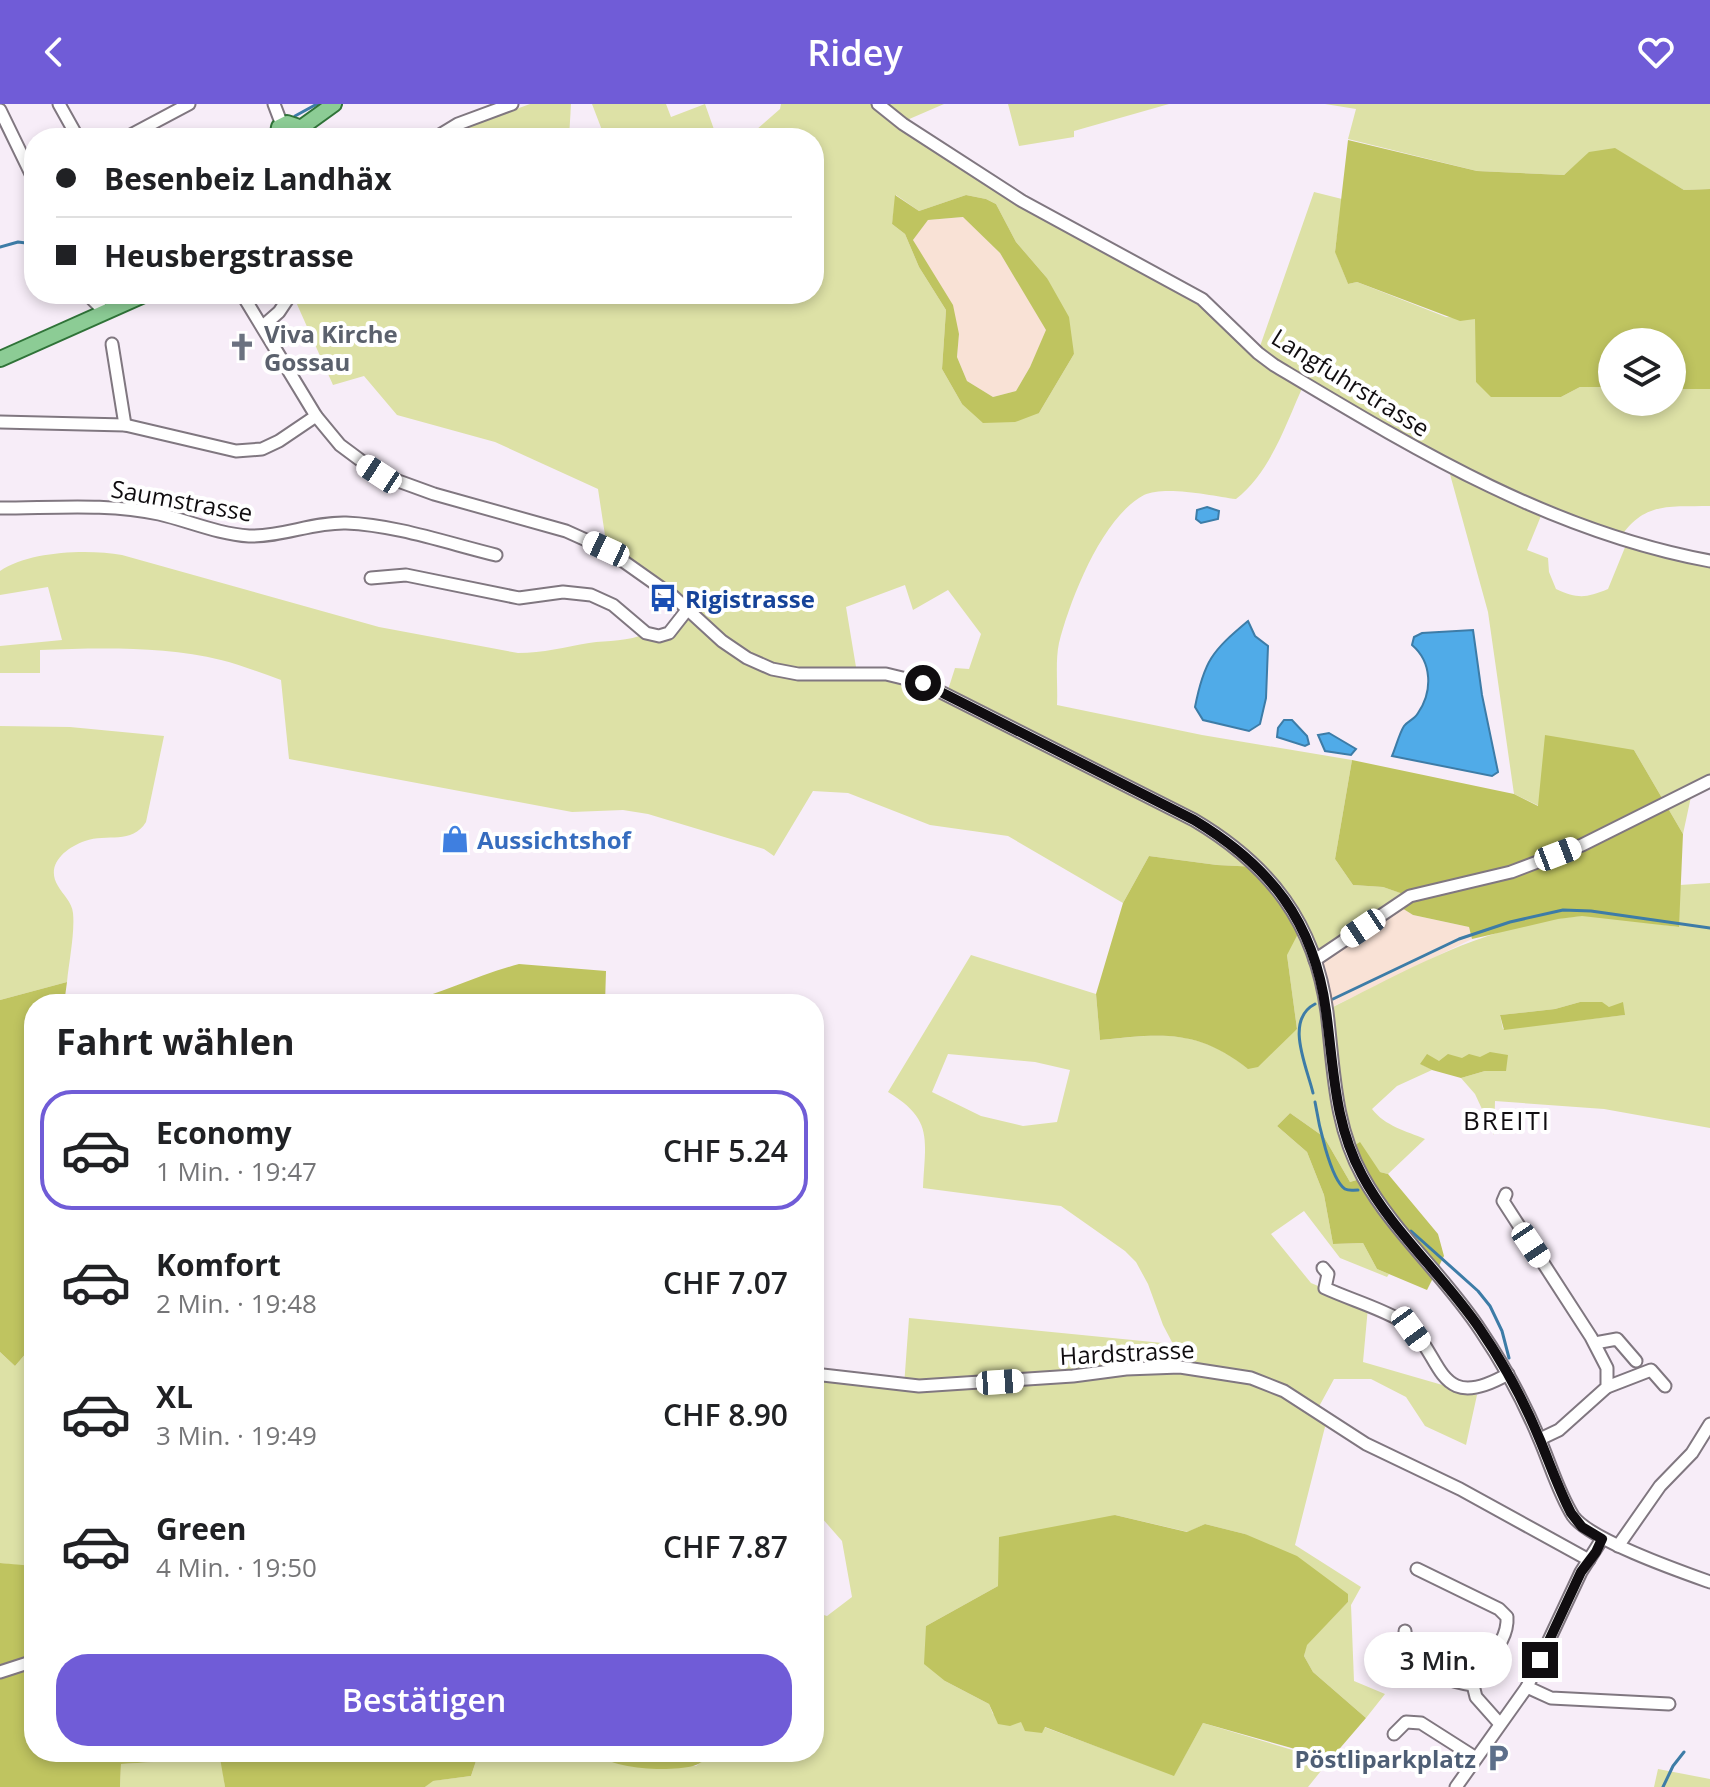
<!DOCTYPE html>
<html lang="de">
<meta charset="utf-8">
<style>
body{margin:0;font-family:"Open Sans",sans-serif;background:#f2f2f2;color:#202124;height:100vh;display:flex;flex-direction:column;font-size:30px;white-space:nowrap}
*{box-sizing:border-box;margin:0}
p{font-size:26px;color:#757577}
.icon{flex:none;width:44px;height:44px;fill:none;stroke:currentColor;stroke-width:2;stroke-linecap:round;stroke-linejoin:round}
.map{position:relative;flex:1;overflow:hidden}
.drawer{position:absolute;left:24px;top:890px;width:800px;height:768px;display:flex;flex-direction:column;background:#fff;border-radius:32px;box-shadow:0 4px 12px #0003}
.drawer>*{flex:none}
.hud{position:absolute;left:24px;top:24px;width:800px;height:176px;border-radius:32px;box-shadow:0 4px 12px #0003;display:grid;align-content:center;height:176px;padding:0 32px;background:#fff}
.controls{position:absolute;left:1598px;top:224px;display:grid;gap:16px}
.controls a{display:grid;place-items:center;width:88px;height:88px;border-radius:50%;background:#fff;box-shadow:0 4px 12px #0003;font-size:40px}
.end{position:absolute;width:36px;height:36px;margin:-18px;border:10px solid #100d10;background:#fff;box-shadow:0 0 0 4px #fff}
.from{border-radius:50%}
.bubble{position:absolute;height:56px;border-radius:28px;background:#fff;box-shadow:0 4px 12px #0003;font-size:26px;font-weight:600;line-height:56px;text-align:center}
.car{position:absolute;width:24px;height:48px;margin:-24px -12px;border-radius:10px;box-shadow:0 0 6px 2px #0007;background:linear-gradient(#fff 24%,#345 0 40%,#fff 0 76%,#345 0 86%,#fff 0)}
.hud b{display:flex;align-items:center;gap:28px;height:76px;font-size:30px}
.hud b+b{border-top:2px solid #e0e0e0}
.hud i{width:20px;height:20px;background:#202124}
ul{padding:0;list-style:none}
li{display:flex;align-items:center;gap:24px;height:120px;margin:0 16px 12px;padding:0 16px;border:4px solid transparent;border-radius:32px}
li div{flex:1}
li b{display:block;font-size:30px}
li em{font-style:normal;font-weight:600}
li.active{border-color:#705cd7}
li>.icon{width:72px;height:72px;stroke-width:1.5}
h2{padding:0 32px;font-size:36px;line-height:96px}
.action{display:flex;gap:16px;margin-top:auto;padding:16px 32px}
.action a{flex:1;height:92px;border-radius:32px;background:#705cd7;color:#fff;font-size:32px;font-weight:600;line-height:92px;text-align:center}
header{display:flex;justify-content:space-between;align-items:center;height:104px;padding:0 32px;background:#705cd7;color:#fff;font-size:36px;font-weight:600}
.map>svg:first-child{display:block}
</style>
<header><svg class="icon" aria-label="back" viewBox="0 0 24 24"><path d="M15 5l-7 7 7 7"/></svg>Ridey<svg class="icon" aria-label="heart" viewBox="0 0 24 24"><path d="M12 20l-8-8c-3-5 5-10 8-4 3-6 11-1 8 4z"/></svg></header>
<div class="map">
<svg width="1710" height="1683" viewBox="0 0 1710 1683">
<rect width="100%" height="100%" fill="#f7edf8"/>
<g fill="#f9e2d6">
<path d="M 964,113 L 1000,149 L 1047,226 L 1030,263 L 1016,287 L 993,293 L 967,277 L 957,253 L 959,230 L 913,136 L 928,116 Z"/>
<path d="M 1397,801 L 1413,811 L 1469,823 L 1472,835 L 1326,906 L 1315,856 Z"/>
</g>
<g fill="#dde1a6" fill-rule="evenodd">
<path d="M 530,0 L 571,0 L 569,34 L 466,34 L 463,24 Z"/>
<path d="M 592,0 L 666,0 L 671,13 L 705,0 L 717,34 L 605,34 Z"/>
<path d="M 781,0 L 944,0 L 907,16 L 1022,97 L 1202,195 L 1258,248 L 1314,88 L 1342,95 L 1335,147 L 1348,180 L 1357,178 L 1446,213 L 1476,215 L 1476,278 L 1561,293 L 1580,283 L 1612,283 L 1612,298 L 1672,298 L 1672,285 L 1710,285 L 1710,402 C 1671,403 1644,397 1620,434 L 1543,407 L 1527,446 L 1548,454 L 1549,468 L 1556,485 C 1578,495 1586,494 1608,485 L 1628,436 L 1710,457 L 1710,678 L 1692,688 L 1683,730 L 1634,646 L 1539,702 L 1514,690 L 1488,508 L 1448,363 L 1304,280 C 1286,319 1271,368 1236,395 C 1213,392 1165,381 1144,391 C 1102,413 1070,496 1059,539 C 1055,558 1058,582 1057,601 L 1202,631 L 1352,656 L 1335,755 L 1353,781 L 1383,783 L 1410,792 L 1315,856 L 1327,906 C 1407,866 1488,819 1580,812 C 1612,810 1647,819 1678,823 L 1680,781 L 1710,779 L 1710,1024 L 1604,1005 L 1495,997 L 1494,1031 L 1475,990 L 1461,974 L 1485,967 L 1506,967 L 1480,953 L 1421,960 L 1432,966 L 1397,982 L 1372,1005 C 1385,1022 1406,1027 1425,1035 L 1388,1070 L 1380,1068 L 1350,1078 L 1324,1033 L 1290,1009 L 1277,1022 L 1307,1048 L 1324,1091 L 1333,1140 L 1363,1139 L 1377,1165 L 1389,1170 L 1387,1173 L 1340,1154 L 1304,1107 L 1271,1130 L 1311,1179 L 1368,1203 L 1363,1258 L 1477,1291 L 1466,1341 L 1425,1322 L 1406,1293 L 1371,1275 L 1334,1275 L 1316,1308 L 1326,1319 L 1295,1441 L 1361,1483 L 1351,1501 L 1354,1577 L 1385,1590 L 1366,1614 L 1313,1568 L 1304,1552 L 1306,1541 L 1348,1498 L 1245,1430 L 1205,1420 L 1188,1428 L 1115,1411 L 998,1482 L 926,1522 L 945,1577 L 989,1600 L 993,1610 L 1044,1623 L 1174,1671 L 1203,1619 L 1329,1657 L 1308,1683 L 425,1683 L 432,1677 L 471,1672 L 479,1648 L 594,1648 L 600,1654 L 696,1662 L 714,1648 L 814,1648 L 814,1508 L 827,1512 L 852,1493 L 842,1437 L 814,1405 L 814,1270 L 904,1282 L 909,1214 L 1173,1240 L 1163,1221 L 1148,1180 L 1136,1158 L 1125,1147 L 1061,1102 L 923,1084 C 925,1035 934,1016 888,988 L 971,851 L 1096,890 L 1100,936 C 1160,930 1198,924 1247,964 L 1297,925 L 1287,851 L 1258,763 L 1217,761 L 1149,752 L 1123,799 L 1008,732 L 930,721 L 848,689 L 813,687 L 774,752 L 764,745 L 648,710 L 623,706 L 572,708 L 289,655 L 281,576 C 261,569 241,561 221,556 C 163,542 99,544 40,546 L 40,569 L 0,569 L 0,542 L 62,536 L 48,483 L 0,491 L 0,467 C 29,447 88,445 122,451 L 379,523 L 518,549 C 543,549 565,543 589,539 C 608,536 629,538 646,529 L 659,532 L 687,505 L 608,451 L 598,385 L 495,338 L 397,311 L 364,272 L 333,281 L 296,198 L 300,190 L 814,190 L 814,34 L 747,34 L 780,5 ZM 896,91 L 919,107 L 966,91 L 986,95 L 996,100 L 1016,138 L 1047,174 L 1074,250 L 1039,309 L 962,300 L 942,265 L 946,206 L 919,163 L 905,130 L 892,120 ZM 905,481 L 913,506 L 948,486 L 981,530 L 969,565 L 955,564 L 947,589 L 857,569 L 846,503 ZM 1580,898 L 1609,903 L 1625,911 L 1503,925 L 1500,911 L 1555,905 ZM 948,950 L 1035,958 L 1070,966 L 1057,1018 L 1023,1022 L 981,1012 L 932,988 Z"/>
<path d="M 1008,0 L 1169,0 L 1074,27 L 1074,33 L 1019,42 Z"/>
<path d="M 1325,0 L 1710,0 L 1710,85 L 1684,86 L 1615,45 L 1589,49 L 1564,71 L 1477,67 L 1348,35 L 1356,5 Z"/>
<path d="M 0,622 L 70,623 L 164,632 L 146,718 C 132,741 107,729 85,737 C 65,744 45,761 58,782 C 63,791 72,798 73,809 C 75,828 69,858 67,878 L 0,896 Z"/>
<path d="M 34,1240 L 34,1462 L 33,1463 L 0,1459 L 0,1248 L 15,1262 Z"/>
<path d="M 221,1654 L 225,1683 L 120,1683 L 121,1660 Z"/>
<path d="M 1658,1665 L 1710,1675 L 1710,1683 L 1654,1683 Z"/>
</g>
<g fill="#bfc460" fill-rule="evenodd">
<path d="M 1348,36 L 1477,67 L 1564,71 L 1589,48 L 1615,44 L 1684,86 L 1710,85 L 1710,285 L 1672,285 L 1672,238 L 1612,238 L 1612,283 L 1580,283 L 1561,293 L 1491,293 L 1476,278 L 1475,215 L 1460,217 L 1357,178 L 1348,180 L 1335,148 Z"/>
<path d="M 895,91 L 919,107 L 966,91 L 986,95 L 996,100 L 1016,138 L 1047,174 L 1069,213 L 1074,250 L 1039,309 L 1015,318 L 983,319 L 962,300 L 942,265 L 946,206 L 919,163 L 905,130 L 892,120 ZM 963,113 L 1000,149 L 1046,226 L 1030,263 L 1016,287 L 993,293 L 967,277 L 957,253 L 959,230 L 953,201 L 913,136 L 928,116 Z"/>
<path d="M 1545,631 L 1634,646 L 1683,730 L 1679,823 L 1582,812 L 1558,815 L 1472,835 L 1469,823 L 1413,811 L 1397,801 L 1409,792 L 1383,783 L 1353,781 L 1335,755 L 1352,656 L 1514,690 L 1538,702 Z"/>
<path d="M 1149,752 L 1217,761 L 1258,763 L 1302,822 L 1287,851 L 1297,925 L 1258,963 L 1248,965 C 1197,924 1160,930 1100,936 L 1096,890 L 1123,799 Z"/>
<path d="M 519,860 L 606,867 L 605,900 L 401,900 C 443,889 478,871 519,860 Z"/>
<path d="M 67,878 L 64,900 L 34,900 L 34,1240 L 15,1262 L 0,1248 L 0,896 Z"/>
<path d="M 1580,898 L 1602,898 L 1609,903 L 1623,898 L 1625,911 L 1504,926 L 1500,911 L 1555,905 Z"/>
<path d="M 1490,948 L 1508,951 L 1506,967 L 1485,967 L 1461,974 L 1432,966 L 1420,960 L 1427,950 L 1439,957 L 1448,950 L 1462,954 L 1469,950 L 1480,953 Z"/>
<path d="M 1290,1009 L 1324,1033 L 1350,1078 L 1363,1074 L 1349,1045 L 1360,1038 L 1380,1068 L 1388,1070 L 1438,1130 L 1444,1152 L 1427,1186 L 1377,1165 L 1363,1139 L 1333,1140 L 1324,1091 L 1307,1048 L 1277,1022 Z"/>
<path d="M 1115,1411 L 1187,1428 L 1205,1420 L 1245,1430 L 1297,1452 L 1348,1490 L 1348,1498 L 1307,1541 L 1304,1552 L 1313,1568 L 1366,1614 L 1329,1657 L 1313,1650 L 1203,1619 L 1174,1672 L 1045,1623 L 1042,1629 L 1025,1627 L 1021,1618 L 1010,1622 L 998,1620 L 989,1600 L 945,1577 L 924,1560 L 926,1522 L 998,1482 L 999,1433 Z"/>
<path d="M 0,1459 L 34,1462 L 34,1648 L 479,1648 L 471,1672 L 433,1677 L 425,1683 L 225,1683 L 220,1654 L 121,1660 L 120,1683 L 0,1683 Z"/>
<path d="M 594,1648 L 714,1648 C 708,1653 701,1660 693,1662 C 669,1668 612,1666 594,1648 Z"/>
</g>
<g fill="#50abe8" stroke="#3d7ca7" stroke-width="2">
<path d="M 1207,403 L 1219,407 L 1218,415 L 1201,419 L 1196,415 L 1197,406 Z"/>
<path d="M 1248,517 L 1255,532 L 1268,542 L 1266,594 L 1260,620 L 1249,627 L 1203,616 L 1195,603 C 1204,557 1212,547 1248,517 Z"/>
<path d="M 1473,526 L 1482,591 L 1498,668 L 1492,672 L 1392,652 C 1396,643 1399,630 1404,622 C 1408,617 1415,615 1418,609 C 1433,587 1432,558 1412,541 L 1414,533 L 1422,529 Z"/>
<path d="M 1284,616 L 1292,616 L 1307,632 L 1309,640 L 1305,642 L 1277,633 L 1278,624 Z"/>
<path d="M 1329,629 L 1356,645 L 1351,651 L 1325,647 L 1318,631 Z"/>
</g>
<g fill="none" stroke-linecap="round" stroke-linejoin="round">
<g stroke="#3d7ca7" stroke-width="3">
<path d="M 295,12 L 317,0"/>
<path d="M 0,143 L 18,138 L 34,140"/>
<path d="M 1333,895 L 1459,835 L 1510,818 L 1563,806 L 1591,807 L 1710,824"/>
<path d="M 1313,989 C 1307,963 1284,916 1315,900"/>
<path d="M 1315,998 C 1318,1017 1330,1075 1345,1085 C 1349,1087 1352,1086 1358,1086"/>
<path d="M 1411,1127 L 1478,1187 L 1490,1202 L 1502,1227 L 1509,1254"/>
<path d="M 1663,1683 L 1673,1662 L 1684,1648"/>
</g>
<defs>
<g id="minor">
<path d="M 59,0 L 78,34"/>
<path d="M 274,0 L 282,21"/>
<path d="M 878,0 L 903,20 L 1022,97 L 1202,195 L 1258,249 L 1274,261 C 1413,344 1548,427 1710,457"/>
<path d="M 0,6 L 34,76"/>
<path d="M 125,34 L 189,0"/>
<path d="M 435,34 L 458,20 L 512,0"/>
<path d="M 87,190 L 105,208"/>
<path d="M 242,190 L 316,312 L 340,341 L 379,370 L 434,390 L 566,427 L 606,445 L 674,493 L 722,537 L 747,554 L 772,565 L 798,570 L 886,570 L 923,579 L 1194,716 C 1270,761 1315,819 1327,908 C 1334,966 1334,1021 1363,1073 C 1394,1129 1446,1173 1481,1227 C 1504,1261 1523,1296 1539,1334 C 1550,1359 1558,1388 1573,1412 C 1590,1436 1679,1467 1710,1478"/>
<path d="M 263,222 L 279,208 L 291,190"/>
<path d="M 112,240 L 125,321"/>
<path d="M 0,318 L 125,321 L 236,347 L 262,345 L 279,337 L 316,312"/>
<path d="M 0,404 C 53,404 108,399 159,410 C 189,417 218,430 249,432 C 282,433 313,418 346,419 C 396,421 447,439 496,451"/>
<path d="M 371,474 L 406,471 L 519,494 L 563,488 L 591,491 L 613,501 L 646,529 L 659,532 L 669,529 L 687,506"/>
<path d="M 1315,856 L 1410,792 L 1511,768 L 1582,741 L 1710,677"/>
<path d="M 1506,1090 L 1503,1097 L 1591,1233 L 1607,1264 L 1607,1283 L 1559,1326 L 1540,1335"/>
<path d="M 1323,1164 L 1328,1170 L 1325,1184 C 1349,1195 1377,1203 1400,1216 C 1445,1243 1431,1314 1508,1270"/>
<path d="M 1595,1239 L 1617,1235 L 1636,1257"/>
<path d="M 814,1270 L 919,1282 L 1073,1272 L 1126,1265 L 1180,1263 L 1251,1274 L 1284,1287 L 1366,1340 L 1460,1385 L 1589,1456"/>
<path d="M 1607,1283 L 1651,1266 L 1665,1282"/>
<path d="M 1618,1442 L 1660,1382 L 1692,1349 L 1710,1320"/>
<path d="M 1417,1465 L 1499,1505 L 1507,1513 C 1509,1538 1483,1560 1473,1581"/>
<path d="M 1405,1527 C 1406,1564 1441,1576 1473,1581 L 1476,1593 L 1500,1620"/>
<path d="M 0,1568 L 34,1557"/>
<path d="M 1527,1583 L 1551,1594 L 1669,1600"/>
<path d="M 1394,1630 L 1406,1618 L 1421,1619 L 1476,1654"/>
<path d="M 1456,1683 L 1527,1583 L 1581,1468 L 1602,1435"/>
</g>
<g id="major">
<path d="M 298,26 L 334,0"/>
<path d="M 277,34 L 279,23 L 287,19 L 296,22 L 299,34"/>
<path d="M 0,255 L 146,190"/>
</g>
</defs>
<use href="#minor" stroke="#807780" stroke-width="15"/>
<use href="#major" stroke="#2f7338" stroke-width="18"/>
<use href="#minor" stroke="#fff" stroke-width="11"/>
<use href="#major" stroke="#8ccc95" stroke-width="14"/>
</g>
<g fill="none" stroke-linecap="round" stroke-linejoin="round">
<path stroke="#100d10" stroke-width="10" d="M 923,579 L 1194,716 C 1270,762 1314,817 1326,907 C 1334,965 1334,1019 1362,1071 C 1391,1126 1445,1173 1480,1225 C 1504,1260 1524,1297 1540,1336 C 1550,1360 1559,1386 1571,1409 L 1582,1423 L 1602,1435 L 1596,1448 L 1581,1468 L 1540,1556"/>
</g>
<defs>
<symbol id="church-bare" viewBox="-9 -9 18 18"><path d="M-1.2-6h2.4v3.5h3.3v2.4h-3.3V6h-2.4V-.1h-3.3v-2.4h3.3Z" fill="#6b7280" stroke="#fff" stroke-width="2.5" paint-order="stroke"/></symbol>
<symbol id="bus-bare" viewBox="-9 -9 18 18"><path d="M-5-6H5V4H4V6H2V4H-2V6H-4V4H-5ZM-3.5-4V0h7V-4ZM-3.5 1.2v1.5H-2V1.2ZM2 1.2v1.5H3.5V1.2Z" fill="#1a4fb4" stroke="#fff" stroke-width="2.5" paint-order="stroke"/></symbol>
<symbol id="shop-bare" viewBox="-9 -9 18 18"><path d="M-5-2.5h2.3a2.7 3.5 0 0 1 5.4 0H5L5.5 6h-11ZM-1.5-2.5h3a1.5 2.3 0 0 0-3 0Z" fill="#3f7fe0" stroke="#fff" stroke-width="2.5" paint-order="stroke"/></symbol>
<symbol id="parking-bare" viewBox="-9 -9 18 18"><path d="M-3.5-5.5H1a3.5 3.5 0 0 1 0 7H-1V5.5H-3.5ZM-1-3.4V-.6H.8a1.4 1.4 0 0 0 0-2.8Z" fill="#5c6f8a" stroke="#fff" stroke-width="2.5" paint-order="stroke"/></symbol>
</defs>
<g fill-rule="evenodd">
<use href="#church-bare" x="222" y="223" width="40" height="40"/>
<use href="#bus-bare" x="643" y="474" width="40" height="40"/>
<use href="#shop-bare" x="435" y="715" width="40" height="40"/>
<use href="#parking-bare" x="1478" y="1634" width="40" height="40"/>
</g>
<g text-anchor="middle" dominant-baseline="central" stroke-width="8" stroke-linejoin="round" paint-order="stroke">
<g font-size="24" font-weight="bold" fill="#5b616d" stroke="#fff" text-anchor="start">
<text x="264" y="229">Viva Kirche<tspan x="264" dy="28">Gossau</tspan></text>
</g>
<g font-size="24" fill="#100d10" stroke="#fff">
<text transform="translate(1351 278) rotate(32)">Langfuhrstrasse</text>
<text transform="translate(182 396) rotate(10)">Saumstrasse</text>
<text transform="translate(1127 1248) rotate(-3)">Hardstrasse</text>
</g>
<g font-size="24" font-weight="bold" fill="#164399" stroke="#fff" text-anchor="start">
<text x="685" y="494">Rigistrasse</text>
</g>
<g font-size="24" font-weight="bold" fill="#366cbe" stroke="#fff" text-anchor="start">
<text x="477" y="735">Aussichtshof</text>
</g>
<g font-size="24" font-weight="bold" fill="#4e5e75" stroke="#fff" text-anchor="end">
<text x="1476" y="1654">Pöstliparkplatz</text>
</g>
<g font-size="26" letter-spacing="2" fill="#100d10" stroke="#fff">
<text x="1507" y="1016">BREITI</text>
</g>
</g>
</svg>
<div class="controls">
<a><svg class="icon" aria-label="layers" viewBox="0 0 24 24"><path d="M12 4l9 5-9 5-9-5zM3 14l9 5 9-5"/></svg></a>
</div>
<i class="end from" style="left:923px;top:579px"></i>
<i class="end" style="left:1540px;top:1556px"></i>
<div class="bubble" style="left:1364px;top:1528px;width:148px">3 Min.</div>
<i class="car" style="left:379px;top:370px;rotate:303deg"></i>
<i class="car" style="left:606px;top:445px;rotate:295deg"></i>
<i class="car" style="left:1558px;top:750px;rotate:69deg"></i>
<i class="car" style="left:1363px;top:824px;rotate:236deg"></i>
<i class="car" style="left:1531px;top:1141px;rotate:146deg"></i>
<i class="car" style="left:1411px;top:1225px;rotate:144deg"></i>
<i class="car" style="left:1000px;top:1278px;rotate:86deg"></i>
<div class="hud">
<b><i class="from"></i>Besenbeiz Landhäx</b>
<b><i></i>Heusbergstrasse</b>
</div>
<section class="drawer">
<h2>Fahrt wählen</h2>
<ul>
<li class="active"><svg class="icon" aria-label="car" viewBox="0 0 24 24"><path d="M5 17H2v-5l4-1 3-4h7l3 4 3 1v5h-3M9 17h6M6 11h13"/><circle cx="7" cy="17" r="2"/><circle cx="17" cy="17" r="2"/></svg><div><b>Economy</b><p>1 Min. · 19:47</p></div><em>CHF 5.24</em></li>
<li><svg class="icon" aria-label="car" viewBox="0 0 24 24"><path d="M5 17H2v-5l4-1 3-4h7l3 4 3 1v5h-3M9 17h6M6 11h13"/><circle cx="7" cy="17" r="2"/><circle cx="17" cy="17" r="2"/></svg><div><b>Komfort</b><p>2 Min. · 19:48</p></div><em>CHF 7.07</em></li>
<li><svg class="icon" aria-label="car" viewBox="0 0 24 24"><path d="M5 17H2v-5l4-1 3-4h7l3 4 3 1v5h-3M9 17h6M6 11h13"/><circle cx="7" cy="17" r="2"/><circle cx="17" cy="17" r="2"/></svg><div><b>XL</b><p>3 Min. · 19:49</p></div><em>CHF 8.90</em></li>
<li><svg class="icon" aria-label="car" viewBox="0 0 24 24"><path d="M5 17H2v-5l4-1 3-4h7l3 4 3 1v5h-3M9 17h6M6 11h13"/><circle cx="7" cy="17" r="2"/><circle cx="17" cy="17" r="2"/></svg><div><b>Green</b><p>4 Min. · 19:50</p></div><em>CHF 7.87</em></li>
</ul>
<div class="action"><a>Bestätigen</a></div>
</section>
</div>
